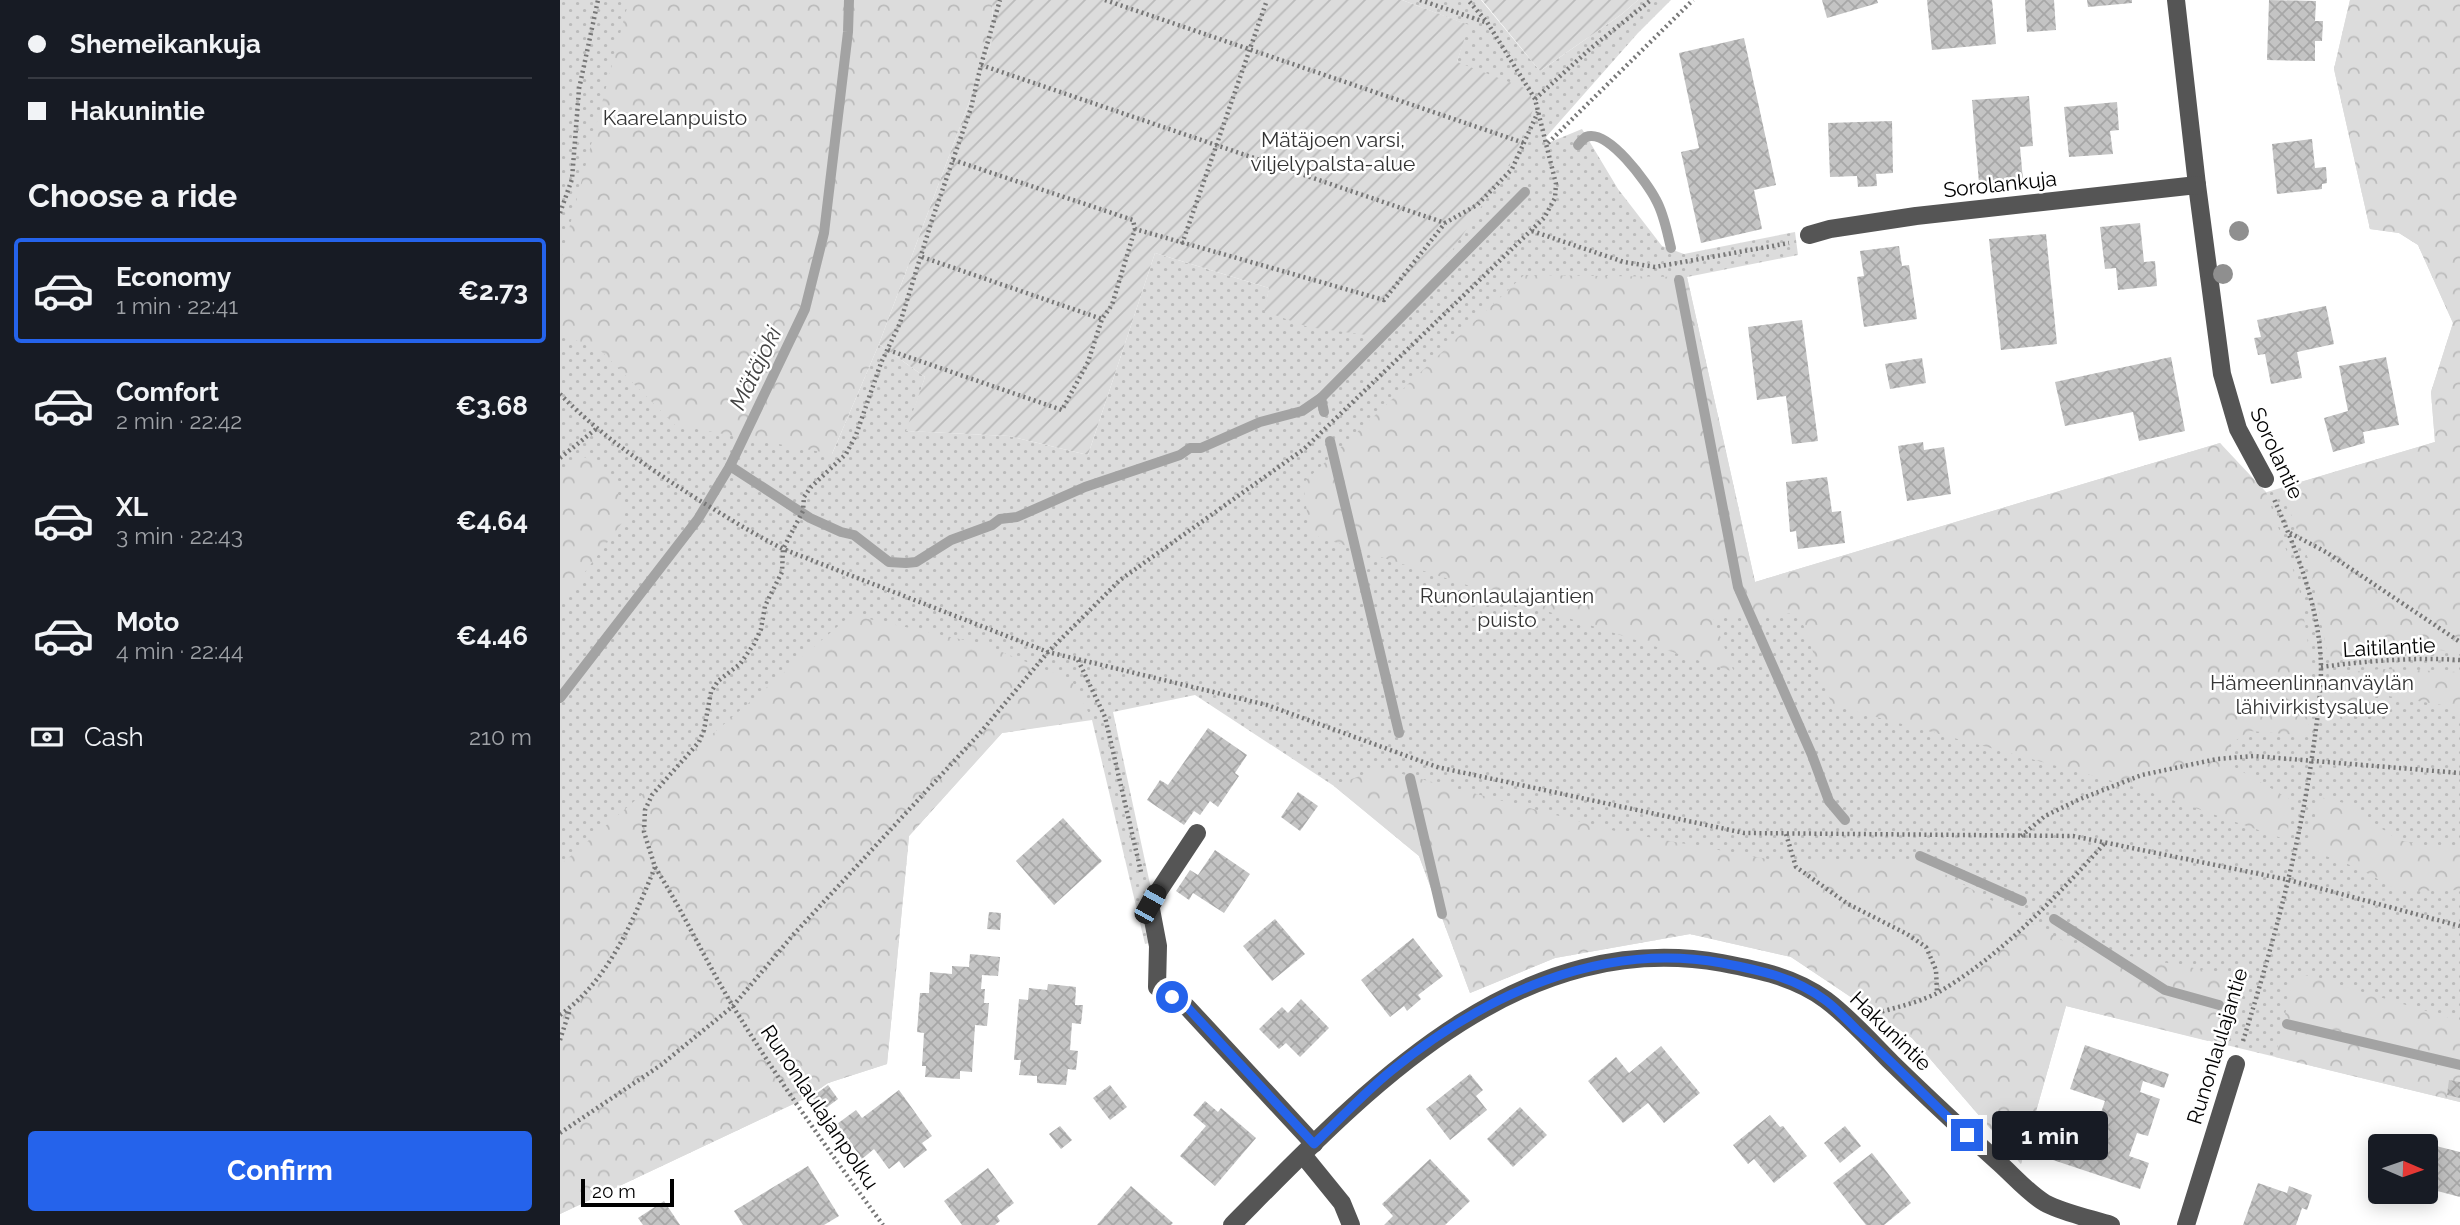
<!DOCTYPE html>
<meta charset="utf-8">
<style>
body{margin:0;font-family:Raleway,sans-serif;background:#242831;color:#f1f3f6;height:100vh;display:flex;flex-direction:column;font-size:26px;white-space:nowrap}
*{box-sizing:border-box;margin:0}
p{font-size:23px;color:#9ea1a6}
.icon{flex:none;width:38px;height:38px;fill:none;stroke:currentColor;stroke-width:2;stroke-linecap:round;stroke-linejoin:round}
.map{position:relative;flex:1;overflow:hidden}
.drawer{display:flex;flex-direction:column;background:#171b24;width:560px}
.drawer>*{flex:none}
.guide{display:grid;align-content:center;height:154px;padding:0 28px;background:#171b24}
.needle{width:46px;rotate:92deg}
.buttons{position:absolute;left:1808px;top:1134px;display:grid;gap:14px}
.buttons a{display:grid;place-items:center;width:70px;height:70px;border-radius:7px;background:#171b24;box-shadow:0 4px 18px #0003;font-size:35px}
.scale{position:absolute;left:21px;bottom:18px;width:93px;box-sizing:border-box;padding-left:7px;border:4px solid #000;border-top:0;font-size:19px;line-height:24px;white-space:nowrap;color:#000;-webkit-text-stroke:5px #fff;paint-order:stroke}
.end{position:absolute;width:32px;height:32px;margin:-16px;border:9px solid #2563eb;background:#fff;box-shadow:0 0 0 4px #fff}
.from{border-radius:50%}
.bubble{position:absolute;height:49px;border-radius:7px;background:#171b24;box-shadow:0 4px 18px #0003;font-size:23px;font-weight:700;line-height:49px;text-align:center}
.car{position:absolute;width:21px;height:42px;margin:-21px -10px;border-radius:9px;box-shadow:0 0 5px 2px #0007;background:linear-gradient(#222 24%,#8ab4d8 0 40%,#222 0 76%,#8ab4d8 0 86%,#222 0)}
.guide b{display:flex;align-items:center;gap:24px;height:66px;font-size:26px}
.guide b+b{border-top:2px solid #363941}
.guide i{width:18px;height:18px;background:#f1f3f6}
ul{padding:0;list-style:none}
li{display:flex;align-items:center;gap:21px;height:105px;margin:0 14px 10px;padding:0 14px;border:4px solid transparent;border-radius:7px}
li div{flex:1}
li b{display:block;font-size:26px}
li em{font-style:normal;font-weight:700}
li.selected{border-color:#2563eb}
li>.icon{width:63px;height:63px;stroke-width:1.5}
h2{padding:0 28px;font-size:32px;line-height:84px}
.pay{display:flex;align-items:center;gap:18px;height:77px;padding:0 28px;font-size:26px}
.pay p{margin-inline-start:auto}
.button{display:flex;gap:14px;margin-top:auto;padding:14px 28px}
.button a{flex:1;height:80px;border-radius:7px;background:#2563eb;color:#fff;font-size:28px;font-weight:700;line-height:80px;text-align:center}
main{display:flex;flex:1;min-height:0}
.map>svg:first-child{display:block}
</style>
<main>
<section class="drawer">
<div class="guide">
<b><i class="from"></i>Shemeikankuja</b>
<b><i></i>Hakunintie</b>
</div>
<h2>Choose a ride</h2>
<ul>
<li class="selected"><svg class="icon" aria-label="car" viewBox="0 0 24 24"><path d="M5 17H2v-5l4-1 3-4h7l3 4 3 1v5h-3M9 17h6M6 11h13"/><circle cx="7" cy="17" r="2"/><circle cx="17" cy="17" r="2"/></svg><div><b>Economy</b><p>1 min · 22:41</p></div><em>€2.73</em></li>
<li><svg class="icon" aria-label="car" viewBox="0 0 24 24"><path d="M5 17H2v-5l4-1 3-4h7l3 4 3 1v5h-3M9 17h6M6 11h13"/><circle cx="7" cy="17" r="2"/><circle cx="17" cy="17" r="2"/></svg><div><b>Comfort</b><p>2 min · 22:42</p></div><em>€3.68</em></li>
<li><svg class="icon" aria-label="car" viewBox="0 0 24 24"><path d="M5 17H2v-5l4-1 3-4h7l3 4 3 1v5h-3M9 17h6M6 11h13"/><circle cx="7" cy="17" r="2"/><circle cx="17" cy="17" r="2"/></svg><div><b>XL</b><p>3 min · 22:43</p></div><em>€4.64</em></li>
<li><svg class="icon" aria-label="car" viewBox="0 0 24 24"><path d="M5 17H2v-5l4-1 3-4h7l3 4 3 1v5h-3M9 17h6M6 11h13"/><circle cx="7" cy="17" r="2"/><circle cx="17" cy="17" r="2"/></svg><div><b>Moto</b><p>4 min · 22:44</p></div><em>€4.46</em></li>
</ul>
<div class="pay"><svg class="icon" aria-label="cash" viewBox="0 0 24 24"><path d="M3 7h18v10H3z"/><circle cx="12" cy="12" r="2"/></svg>Cash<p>210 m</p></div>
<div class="button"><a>Confirm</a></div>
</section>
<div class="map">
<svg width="1900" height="1225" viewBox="0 0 1900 1225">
<defs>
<pattern id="grass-dots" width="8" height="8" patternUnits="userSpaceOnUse" patternTransform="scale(1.75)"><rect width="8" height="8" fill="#dcdcdc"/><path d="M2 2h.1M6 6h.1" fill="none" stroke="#bbb" stroke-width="1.8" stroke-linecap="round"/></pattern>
<pattern id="forest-crowns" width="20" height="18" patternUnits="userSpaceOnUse" patternTransform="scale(1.75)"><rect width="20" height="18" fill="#dcdcdc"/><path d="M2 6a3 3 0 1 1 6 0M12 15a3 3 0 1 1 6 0" fill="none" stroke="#bbb"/></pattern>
<pattern id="garden-furrows" width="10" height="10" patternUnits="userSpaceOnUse" patternTransform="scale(1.75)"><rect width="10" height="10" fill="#dcdcdc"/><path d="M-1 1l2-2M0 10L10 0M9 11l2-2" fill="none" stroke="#bbb"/></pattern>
<pattern id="building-cross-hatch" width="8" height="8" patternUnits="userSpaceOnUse" patternTransform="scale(1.75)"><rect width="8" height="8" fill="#c4c4c4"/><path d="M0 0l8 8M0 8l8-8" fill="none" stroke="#a7a7a7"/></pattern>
</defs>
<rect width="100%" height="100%" fill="#fff"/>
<path fill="url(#grass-dots)" d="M 0,0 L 255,0 L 272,454 L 319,344 L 365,377 L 347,431 L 449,436 L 528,455 L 595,253 L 709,288 L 705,311 L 897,62 L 908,25 L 842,0 L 921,0 L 980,71 L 1062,14 L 1078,0 L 1111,0 L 1078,33 L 986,137 L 988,143 L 1022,129 L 1058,189 L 1102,246 L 1124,254 L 1235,232 L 1238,255 L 1127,277 L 1195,582 L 1660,443 L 1697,495 L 1875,442 L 1871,392 L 1893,323 L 1858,245 L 1839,233 L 1810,229 L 1774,69 L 1790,0 L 1900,0 L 1900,1102 L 1506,1006 L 1461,1164 L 1352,1038 L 1231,957 L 1130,934 L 995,958 L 910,993 L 859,856 L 774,786 L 635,695 L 553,712 L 602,940 L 585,944 L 532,720 L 442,733 L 349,836 L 327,1064 L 268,1083 L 246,1098 L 0,1214 Z"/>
<g fill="url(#forest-crowns)">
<path d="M 69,0 L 432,0 L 433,38 L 319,344 L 272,454 L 115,425 L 40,350 L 0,334 L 0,263 Z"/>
<path d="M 1790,0 L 1900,0 L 1900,654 L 1874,649 L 1768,657 L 1749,561 L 1721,488 L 1875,442 L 1871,392 L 1893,323 L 1858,245 L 1839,233 L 1810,229 L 1774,69 Z"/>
<path d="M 964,275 L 1127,277 L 1195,582 L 1660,443 L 1706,492 L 1739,587 L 1752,669 L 1748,736 L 1690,731 L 1669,745 L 1671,765 L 1731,800 L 1727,840 L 1578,788 L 1272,705 L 1239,613 L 1153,618 L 1174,672 L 750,534 L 743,483 Z"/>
<path d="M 19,455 C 53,468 57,487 65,519 L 0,605 L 0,476 Z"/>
<path d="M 291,615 L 422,644 L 511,680 L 532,719 L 442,733 L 349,836 L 327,1064 L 268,1083 L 246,1098 L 0,1214 L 0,865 Z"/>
<path d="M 1823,669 L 1900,672 L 1900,716 L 1882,705 L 1810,693 L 1788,722 L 1776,715 L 1769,674 Z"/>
<path d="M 820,768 L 1055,831 L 1224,862 L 1365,863 L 1511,945 L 1682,977 L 1670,1021 L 1648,1041 L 1506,1006 L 1461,1164 L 1352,1038 L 1231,957 L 1130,934 L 995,958 L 910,993 L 859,856 L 774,786 Z"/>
<path d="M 1760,797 L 1788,804 L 1838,840 L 1870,846 L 1900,847 L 1900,890 L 1850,891 L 1830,886 L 1798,868 L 1747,849 Z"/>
<path d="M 1735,972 L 1900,1021 L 1900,1102 L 1715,1057 Z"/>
</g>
<g fill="url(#garden-furrows)">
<path d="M 432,0 L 842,0 L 909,25 L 897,62 L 970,90 L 973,110 L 954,157 L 892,251 L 813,336 L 748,327 L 704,311 L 709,288 L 595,253 L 528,455 L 449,436 L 346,431 L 365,377 L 319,344 L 433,38 Z"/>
<path d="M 922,0 L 1078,0 L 1062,14 L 980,71 Z"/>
</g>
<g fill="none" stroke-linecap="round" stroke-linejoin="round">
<g stroke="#a3a3a3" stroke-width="10">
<path d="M 1018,145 C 1020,142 1023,139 1026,137 C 1048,128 1088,184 1096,200 C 1104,214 1107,232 1111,248"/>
<path d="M 1119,280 L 1178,587 L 1252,755 L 1269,801 L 1285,820"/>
<path d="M 761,398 L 764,412"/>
<path d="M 770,441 L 839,733"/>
<path d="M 170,466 L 250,518 L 281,532 L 294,535 L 329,562 L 346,563 L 356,562 L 391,540 L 432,525 L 440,519 L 457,517 L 525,487 L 620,455 L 630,448 L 641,448 L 700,422 L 742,411 L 761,398 L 965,192"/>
<path d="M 0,698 L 138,519 L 170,466 L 245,309 L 264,233 L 288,32 L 289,0"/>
<path d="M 850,778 L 882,914"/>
<path d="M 1360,856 L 1462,901"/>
<path d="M 1494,919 L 1605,990 L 1659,1005"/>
<path d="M 1727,1024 L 1900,1065"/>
</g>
</g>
<g fill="url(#building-cross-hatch)">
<path d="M 1262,0 L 1317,0 L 1318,3 L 1267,18 Z"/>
<path d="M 1367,0 L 1432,0 L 1436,44 L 1372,50 Z"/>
<path d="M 1465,0 L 1494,0 L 1496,30 L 1467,32 Z"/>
<path d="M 1527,0 L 1572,0 L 1572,3 L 1528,7 Z"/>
<path d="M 1709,0 L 1756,1 L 1755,21 L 1763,21 L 1762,41 L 1755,41 L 1755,61 L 1707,60 Z"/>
<path d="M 1184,38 L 1216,185 L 1194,190 L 1202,229 L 1141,243 L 1121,152 L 1139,148 L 1119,53 Z"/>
<path d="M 1469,96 L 1473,146 L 1460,147 L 1463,180 L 1419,183 L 1412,100 Z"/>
<path d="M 1557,102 L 1559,130 L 1550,131 L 1553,154 L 1509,157 L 1504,107 Z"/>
<path d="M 1332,121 L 1333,173 L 1316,174 L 1317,186 L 1298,187 L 1297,176 L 1270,177 L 1268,123 Z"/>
<path d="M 1752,139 L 1755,168 L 1766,167 L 1767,183 L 1762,184 L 1762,189 L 1717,194 L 1712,144 Z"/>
<path d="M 1580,223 L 1584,262 L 1595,261 L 1597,286 L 1558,290 L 1556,268 L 1545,269 L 1540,227 Z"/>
<path d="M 1486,234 L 1497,344 L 1441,350 L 1429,239 Z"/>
<path d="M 1339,246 L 1342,266 L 1349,265 L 1357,319 L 1304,327 L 1297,277 L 1304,276 L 1300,251 Z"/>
<path d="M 1766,306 L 1774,344 L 1737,352 L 1742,378 L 1711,384 L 1705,354 L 1698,355 L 1694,338 L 1701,337 L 1697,320 Z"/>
<path d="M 1242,320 L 1258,441 L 1232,444 L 1226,396 L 1197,400 L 1188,327 Z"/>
<path d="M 1611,357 L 1625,431 L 1579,441 L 1573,412 L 1505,426 L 1495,382 Z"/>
<path d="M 1826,357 L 1839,425 L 1803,432 L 1805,443 L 1773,452 L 1764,418 L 1788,411 L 1779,366 Z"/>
<path d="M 1362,358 L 1366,383 L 1330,389 L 1325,364 Z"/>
<path d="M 1363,442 L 1364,450 L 1384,447 L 1391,494 L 1347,501 L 1338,446 Z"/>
<path d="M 1267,477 L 1272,512 L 1281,511 L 1285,543 L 1238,549 L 1236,531 L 1230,532 L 1226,482 Z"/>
<path d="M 648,728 L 687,755 L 675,773 L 679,776 L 658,807 L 650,801 L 640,815 L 634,811 L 624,825 L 587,800 L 600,780 L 608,785 Z"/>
<path d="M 738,792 L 758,806 L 740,831 L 721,817 Z"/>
<path d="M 503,818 L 542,861 L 494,905 L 456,861 Z"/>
<path d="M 655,850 L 690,874 L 664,913 L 633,893 L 629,900 L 616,891 L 630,870 L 638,875 Z"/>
<path d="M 429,912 L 441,913 L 440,930 L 427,929 Z"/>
<path d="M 715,919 L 745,954 L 712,981 L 683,946 Z"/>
<path d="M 853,938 L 883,976 L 858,995 L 861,999 L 847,1011 L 844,1006 L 830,1017 L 801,980 Z"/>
<path d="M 410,954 L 440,957 L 438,976 L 422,975 L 421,989 L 425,989 L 424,1003 L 429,1003 L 427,1026 L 415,1025 L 412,1072 L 400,1071 L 400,1079 L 365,1077 L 366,1066 L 362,1066 L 364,1033 L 357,1032 L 360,993 L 369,993 L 370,972 L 392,974 L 392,966 L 409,967 Z"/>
<path d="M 488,984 L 516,987 L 515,1005 L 523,1005 L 521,1024 L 512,1023 L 510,1050 L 518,1051 L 516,1070 L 508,1069 L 506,1085 L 477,1083 L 477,1076 L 459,1075 L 461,1060 L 454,1060 L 459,999 L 468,1000 L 469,988 L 487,990 Z"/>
<path d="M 741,999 L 769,1028 L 740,1057 L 726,1043 L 719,1049 L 699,1029 L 722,1007 L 728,1013 Z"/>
<path d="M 1525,1045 L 1609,1074 L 1604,1088 L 1583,1081 L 1580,1092 L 1600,1099 L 1588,1136 L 1577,1133 L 1569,1156 L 1589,1163 L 1580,1189 L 1490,1159 L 1502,1125 L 1533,1136 L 1545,1101 L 1510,1089 Z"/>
<path d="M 1101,1046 L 1140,1093 L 1104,1123 L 1088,1103 L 1063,1123 L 1028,1081 L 1056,1057 L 1069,1073 Z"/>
<path d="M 910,1074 L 923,1090 L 916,1096 L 927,1110 L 890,1140 L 866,1109 Z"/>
<path d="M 1889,1080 L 1900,1082 L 1900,1098 L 1887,1095 Z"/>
<path d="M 268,1085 L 278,1099 L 262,1111 L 252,1097 Z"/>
<path d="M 550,1085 L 567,1107 L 550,1120 L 533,1098 Z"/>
<path d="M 339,1090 L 372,1136 L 362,1143 L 367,1150 L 344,1168 L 339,1161 L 329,1169 L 314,1149 L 302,1159 L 277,1124 L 296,1110 L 302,1118 Z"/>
<path d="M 645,1101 L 658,1112 L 661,1108 L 696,1138 L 655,1186 L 620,1156 L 646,1126 L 633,1115 Z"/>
<path d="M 960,1107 L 987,1135 L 953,1167 L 927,1139 Z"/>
<path d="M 1210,1115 L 1220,1127 L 1223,1126 L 1247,1156 L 1214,1183 L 1194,1159 L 1188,1164 L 1173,1145 Z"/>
<path d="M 500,1126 L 512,1140 L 501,1149 L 489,1134 Z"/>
<path d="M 1285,1126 L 1301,1146 L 1280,1163 L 1264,1143 Z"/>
<path d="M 1872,1145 L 1900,1152 L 1900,1197 L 1866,1188 L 1866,1161 L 1868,1162 Z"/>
<path d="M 1312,1153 L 1351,1203 L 1324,1225 L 1306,1225 L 1273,1183 Z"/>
<path d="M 870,1159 L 910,1201 L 885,1225 L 824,1225 L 833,1216 L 822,1204 Z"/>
<path d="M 248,1166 L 279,1216 L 264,1225 L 183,1225 L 174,1211 Z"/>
<path d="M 428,1168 L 454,1203 L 437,1216 L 440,1221 L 435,1225 L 402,1225 L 384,1201 Z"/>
<path d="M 1698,1183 L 1727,1193 L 1729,1186 L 1752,1195 L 1747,1210 L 1742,1208 L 1736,1225 L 1683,1225 Z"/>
<path d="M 571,1186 L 613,1223 L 611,1225 L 537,1225 Z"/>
<path d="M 104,1201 L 120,1225 L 83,1225 L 78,1218 Z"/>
</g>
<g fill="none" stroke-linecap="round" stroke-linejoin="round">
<g stroke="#777" stroke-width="4.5" stroke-dasharray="2 3.5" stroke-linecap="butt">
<path d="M 545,0 L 964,143"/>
<path d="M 860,0 L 925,22"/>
<path d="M 421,65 L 885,223"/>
<path d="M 975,99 L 1031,48 L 1091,0"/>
<path d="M 988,143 L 1133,0"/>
<path d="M 393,160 L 573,220 L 575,229 L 824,300 L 885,223 L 917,205 L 952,169 L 978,112"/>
<path d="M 0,213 L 12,179 L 19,89 L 38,0"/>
<path d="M 972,231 L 1064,262 L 1095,267 L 1229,243"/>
<path d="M 622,244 L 707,0"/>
<path d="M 362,257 L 542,319"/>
<path d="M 328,350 L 502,410 L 528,362 L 542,319 L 552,305 L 575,229"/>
<path d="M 0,394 C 40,435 86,466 134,497 C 163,515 192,533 223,549 L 488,652 L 707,705 L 877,767 L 1184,833 L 1513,836 L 1729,880 L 1900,926"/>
<path d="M 0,458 L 36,429"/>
<path d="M 1730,533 L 1766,552 L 1900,642"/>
<path d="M 518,660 L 545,717 L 581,872"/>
<path d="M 1761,667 C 1807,661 1853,657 1900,660"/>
<path d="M 1226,834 L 1236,867 L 1288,904 L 1347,934 L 1366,947 L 1376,970 L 1377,992"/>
<path d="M 1461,836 L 1485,816 L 1520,799 L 1582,775 L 1657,759 L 1694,756 L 1900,773"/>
<path d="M 95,867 C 124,913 146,962 174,1008 C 220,1083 271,1154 323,1225"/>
<path d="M 1317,1013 C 1337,1007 1361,1002 1379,992 C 1443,954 1495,898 1545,843"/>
<path d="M 0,1015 C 49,980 73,921 95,867 L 84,832 L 85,810 L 92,795 L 139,742 L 144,730 L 151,692 L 158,681 L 180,664 L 194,644 L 201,629 L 205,606 L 222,572 L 223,549 L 243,511 L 244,497 L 251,487 L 286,454 L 296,435 L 321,363 L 340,323 L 372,220 L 411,108 L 421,65 L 440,0"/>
<path d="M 0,1040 L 10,1009"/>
<path d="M 1683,1041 C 1712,948 1738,854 1752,757 C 1756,728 1761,697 1761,667 C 1760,609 1737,552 1714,499"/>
<path d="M 0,1133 L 101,1065 L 173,1006 L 233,935 L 420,733 L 488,652 L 560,580 L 744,449 L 984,218 L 995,198 L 996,184 L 975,99 L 927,22 L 908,0"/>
</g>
<g stroke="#555" stroke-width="18">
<path d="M 1616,0 L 1637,185 L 1662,374 L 1678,429 L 1705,479"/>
<path d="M 1249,235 L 1270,229 L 1356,216 L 1637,185"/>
<path d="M 637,833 L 590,904 L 598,946 L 597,987 L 627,1007 L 754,1144"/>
<path d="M 743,1155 L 782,1203 L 791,1225"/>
<path d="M 672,1225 C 803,1093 955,926 1162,963 C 1199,970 1235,977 1266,1000 C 1290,1018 1311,1042 1332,1063 C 1366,1096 1401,1129 1437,1161 C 1451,1173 1469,1194 1485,1203 C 1501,1212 1532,1219 1551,1225"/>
<path d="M 1626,1225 L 1676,1064"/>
</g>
</g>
<g fill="#8f8f8f">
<circle cx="1679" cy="231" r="10"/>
<circle cx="1663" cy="274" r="10"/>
</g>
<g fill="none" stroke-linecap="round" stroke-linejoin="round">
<path stroke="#2563eb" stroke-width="9" d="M 612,997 L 627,1007 L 754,1144 C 779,1120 804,1093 831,1071 C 924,995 1040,941 1162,963 C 1199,970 1234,977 1265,1000 C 1276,1008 1286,1019 1296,1029 C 1334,1063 1369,1101 1407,1135"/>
</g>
<g text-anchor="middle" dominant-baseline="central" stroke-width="5" stroke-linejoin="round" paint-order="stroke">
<g font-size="21" fill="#333" stroke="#fff">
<text x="115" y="117">Kaarelanpuisto</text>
<text x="773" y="139">Mätäjoen varsi,<tspan x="773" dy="24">viljelypalsta-alue</tspan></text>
<text x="947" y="595">Runonlaulajantien<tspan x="947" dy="24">puisto</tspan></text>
<text x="1752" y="682">Hämeenlinnanväylän<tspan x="1752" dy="24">lähivirkistysalue</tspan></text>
</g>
<g font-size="21" fill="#000" stroke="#fff">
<text transform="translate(1440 184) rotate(-6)">Sorolankuja</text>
<text transform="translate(1717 453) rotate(65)">Sorolantie</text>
<text transform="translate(1829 647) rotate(-3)">Laitilantie</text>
<text transform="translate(1331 1031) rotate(44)">Hakunintie</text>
<text transform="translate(1657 1046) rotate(-73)">Runonlaulajantie</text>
<text transform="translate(260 1107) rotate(56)">Runonlaulajanpolku</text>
</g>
<g font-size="23" font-style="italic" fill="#444" stroke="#fff">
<text transform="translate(195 368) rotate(-64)">Mätäjoki</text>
</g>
</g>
</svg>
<div class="buttons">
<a><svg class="needle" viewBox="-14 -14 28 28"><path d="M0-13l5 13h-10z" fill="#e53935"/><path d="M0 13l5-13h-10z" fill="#9ea1a6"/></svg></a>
</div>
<div class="scale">20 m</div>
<i class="end from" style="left:612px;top:997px"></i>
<i class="end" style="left:1407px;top:1135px"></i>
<div class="bubble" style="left:1432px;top:1111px;width:116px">1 min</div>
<i class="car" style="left:590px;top:904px;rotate:29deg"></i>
</div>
</main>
